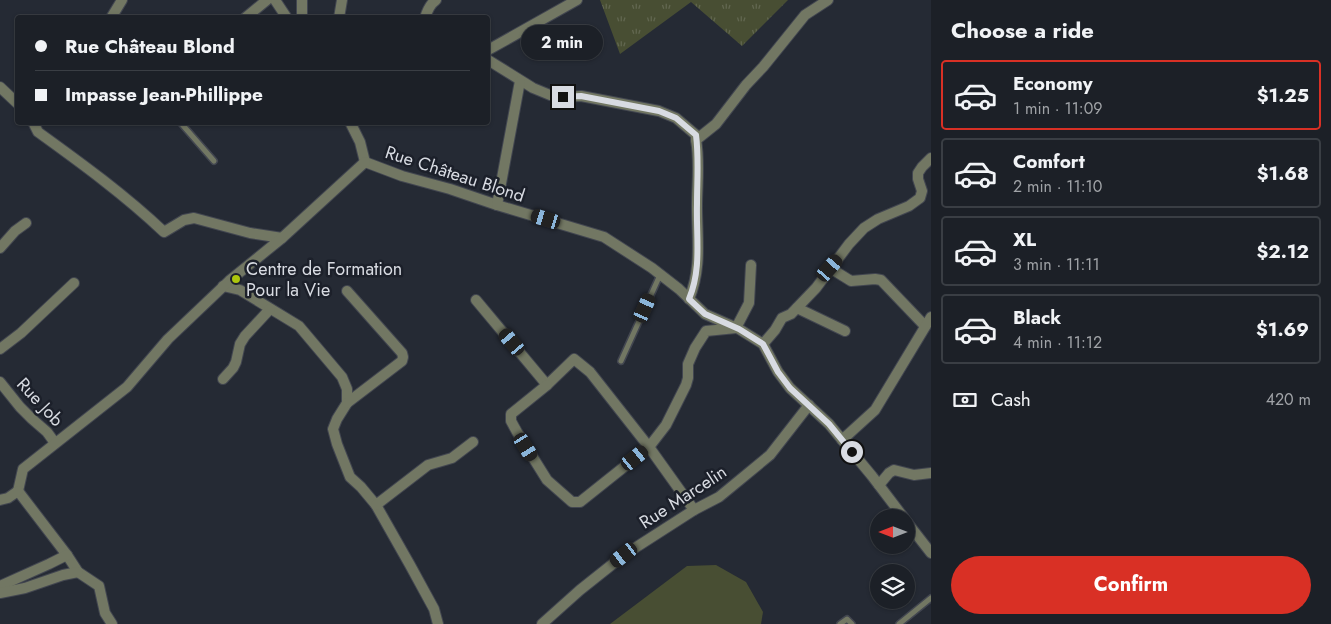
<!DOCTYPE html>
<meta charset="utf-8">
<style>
body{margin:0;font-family:Jost,sans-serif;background:#292d33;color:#f1f3f6;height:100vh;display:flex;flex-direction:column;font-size:19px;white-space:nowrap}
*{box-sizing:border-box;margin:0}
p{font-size:16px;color:#a0a3a7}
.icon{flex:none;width:28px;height:28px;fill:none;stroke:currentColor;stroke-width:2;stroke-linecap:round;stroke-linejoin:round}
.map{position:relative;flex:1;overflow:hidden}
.drawer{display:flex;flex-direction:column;background:#1c2027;width:400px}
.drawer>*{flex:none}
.banner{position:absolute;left:15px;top:15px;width:475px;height:110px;border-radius:5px;box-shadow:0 1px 4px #0004,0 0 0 1px #3a3e44;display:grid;align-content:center;height:110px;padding:0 20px;background:#1c2027}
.needle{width:32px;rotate:270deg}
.controls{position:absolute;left:870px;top:509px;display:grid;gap:10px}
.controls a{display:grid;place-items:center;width:45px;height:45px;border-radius:50%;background:#1c2027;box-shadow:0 1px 4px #0004,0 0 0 1px #3a3e44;font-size:25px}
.end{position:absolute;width:22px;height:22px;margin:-11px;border:6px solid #d8dbe2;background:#111;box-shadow:0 0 0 2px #111}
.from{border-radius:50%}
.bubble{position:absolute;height:35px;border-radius:18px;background:#1c2027;box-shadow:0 1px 4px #0004,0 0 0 1px #3a3e44;font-size:16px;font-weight:700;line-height:35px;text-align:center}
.car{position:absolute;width:15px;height:30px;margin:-15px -8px;border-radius:6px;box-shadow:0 0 4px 1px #0007;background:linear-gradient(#222 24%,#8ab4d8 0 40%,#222 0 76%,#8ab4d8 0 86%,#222 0)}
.banner b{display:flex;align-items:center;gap:18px;height:48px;font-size:19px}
.banner b+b{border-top:1px solid #3a3e44}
.banner i{width:12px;height:12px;background:#f1f3f6}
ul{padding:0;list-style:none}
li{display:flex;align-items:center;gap:15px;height:70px;margin:0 10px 8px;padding:0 10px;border:2px solid #3a3e44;border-radius:5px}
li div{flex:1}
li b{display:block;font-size:19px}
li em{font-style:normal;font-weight:700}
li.active{border-color:#d93025}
li>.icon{width:45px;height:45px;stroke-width:1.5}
h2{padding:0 20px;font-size:22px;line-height:60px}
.pay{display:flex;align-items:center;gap:12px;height:55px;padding:0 20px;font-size:19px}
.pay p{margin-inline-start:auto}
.action{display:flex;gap:10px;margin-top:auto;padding:10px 20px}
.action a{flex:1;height:58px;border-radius:30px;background:#d93025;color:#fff;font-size:20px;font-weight:700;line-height:58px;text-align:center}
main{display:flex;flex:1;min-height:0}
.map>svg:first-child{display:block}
</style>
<main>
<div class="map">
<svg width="931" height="624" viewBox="0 0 931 624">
<defs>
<pattern id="grass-tufts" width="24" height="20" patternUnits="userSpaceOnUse" patternTransform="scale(1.25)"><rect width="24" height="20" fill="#484e33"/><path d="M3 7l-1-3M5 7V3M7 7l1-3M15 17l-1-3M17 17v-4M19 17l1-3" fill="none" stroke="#626750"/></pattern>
</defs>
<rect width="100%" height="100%" fill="#252a34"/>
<path fill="url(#grass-tufts)" d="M 600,0 L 788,0 L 742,46 L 691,2 L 620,54 Z"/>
<path fill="#484e33" d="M 716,565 L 746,582 L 763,612 L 761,624 L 610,624 L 687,566 Z"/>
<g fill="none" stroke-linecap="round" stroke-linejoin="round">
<defs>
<g id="lane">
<path d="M 180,122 L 214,161"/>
<path d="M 621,361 L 660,275"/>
<path d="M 840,624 L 847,619 L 852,624"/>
<path d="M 899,624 L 931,598"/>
</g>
<g id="street">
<path d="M 275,0 L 287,18"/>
<path d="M 302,0 L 302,18"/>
<path d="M 111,18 L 122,0"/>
<path d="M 245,18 L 267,0"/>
<path d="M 339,18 L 342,0"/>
<path d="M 425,18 C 427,11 430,4 436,0"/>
<path d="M 488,50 L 577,0"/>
<path d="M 488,60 L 533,88 L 550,95 L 563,97 L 581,96 L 659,111 L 676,118 L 696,135 L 696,140"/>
<path d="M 0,87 L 18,104"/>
<path d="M 33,122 L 38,132 C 81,163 125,195 164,232 L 184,220 L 194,218 L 250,233 L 282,238"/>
<path d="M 350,122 L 360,142 L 365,162"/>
<path d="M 365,162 L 402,176 L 450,189 L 497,205 L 604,237 L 652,268 L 679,289 L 705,314 L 739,329 L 763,344 L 778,372 L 790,388 L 829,424 L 872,476 L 904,518"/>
<path d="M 497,205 L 520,81"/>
<path d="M 0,248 L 15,231 L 26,223"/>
<path d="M 830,268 L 851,281 L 875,279 L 881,280 L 925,326"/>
<path d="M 223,286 L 240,290 L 299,326 L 342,377 L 347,389 L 347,403 L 337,419 L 333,429 L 337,444 L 350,477 L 361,487 L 376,505 L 410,565 L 434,609 L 438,624"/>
<path d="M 689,299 C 702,268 697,239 697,206 C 697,184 700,162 696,140 L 716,124 L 746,85 L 763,67 L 805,15 L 828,0"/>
<path d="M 476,300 L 547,385 L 574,359 L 590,372 L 649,447 L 694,510"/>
<path d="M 797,308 L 845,331"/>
<path d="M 763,344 L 775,330 L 782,318 L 791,314 L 816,288 L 849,244 L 864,228 L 878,219 L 909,206 L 920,198 L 922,191 L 918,179 L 918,173 L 922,167 L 931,158"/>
<path d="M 0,349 L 21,333 L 74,283"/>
<path d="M 223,379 L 233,368 L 236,362 L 240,344 L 245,336 L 270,309"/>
<path d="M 0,382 L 20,407 L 32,419 L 47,432 L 55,443"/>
<path d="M 547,385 L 511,414 L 511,421 L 517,432 L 547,480 L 572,502 L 580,502 L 649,447 L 666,425 L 686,385 L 688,378 L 688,364 L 695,348 L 706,331 L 736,328 L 749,303 L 751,265"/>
<path d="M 347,403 L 402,361 L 403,357 L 402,353 L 347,291"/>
<path d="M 842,440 L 875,410 L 931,317"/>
<path d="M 879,485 L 889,473 L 894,470 L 914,475 L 931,473"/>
<path d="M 18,491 L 23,469 L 127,387 L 168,339 L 229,281 L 282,238 L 365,162"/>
<path d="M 18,491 L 67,555 L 78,572 L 99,586 L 105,613 L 112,624"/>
<path d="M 0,500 L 8,498 L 18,491"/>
<path d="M 376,505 L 428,465 L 452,458 L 473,442"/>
<path d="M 906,521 L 931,553"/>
<path d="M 0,586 L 49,564 L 67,555"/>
<path d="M 0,593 L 25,588 L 63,575 L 78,572"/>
<path d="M 542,624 L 580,590 L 624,555 L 694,510 L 719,497 L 770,455 L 809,405"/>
</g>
</defs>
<use href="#lane" stroke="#424650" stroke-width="8"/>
<use href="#street" stroke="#424650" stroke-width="12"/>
<use href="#lane" stroke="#727763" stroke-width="5"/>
<use href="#street" stroke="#727763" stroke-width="10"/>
</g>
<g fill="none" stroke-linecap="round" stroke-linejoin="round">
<path stroke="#d8dbe2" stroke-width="6" d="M 563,97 L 581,96 L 659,111 L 676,118 L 696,135 C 699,158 697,181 697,204 C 696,237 702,268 689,299 L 705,314 L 739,329 L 763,344 L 778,372 L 790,388 L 829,424 L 852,452"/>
</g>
<circle fill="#adc60d" stroke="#1c202a" stroke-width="2" cx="236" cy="279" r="5"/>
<g text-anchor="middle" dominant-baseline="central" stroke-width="5" stroke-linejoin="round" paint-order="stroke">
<g font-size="18" fill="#d8dbe2" stroke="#1c202a">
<text transform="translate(455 174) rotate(18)">Rue Château Blond</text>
<text transform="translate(40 402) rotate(47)">Rue Job</text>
<text transform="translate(683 497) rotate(-33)">Rue Marcelin</text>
</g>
<g font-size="18" fill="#d8dbe2" stroke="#1c202a" text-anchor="start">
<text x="246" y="269">Centre de Formation<tspan x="246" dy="21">Pour la Vie</tspan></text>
</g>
</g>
</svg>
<div class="controls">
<a><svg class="needle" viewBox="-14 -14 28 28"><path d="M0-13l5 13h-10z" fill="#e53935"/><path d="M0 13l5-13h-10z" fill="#a0a3a7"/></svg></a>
<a><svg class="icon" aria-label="layers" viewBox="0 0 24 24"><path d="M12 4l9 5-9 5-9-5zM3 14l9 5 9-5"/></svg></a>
</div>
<i class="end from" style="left:852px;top:452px"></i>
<i class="end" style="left:563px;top:97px"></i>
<div class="bubble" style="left:521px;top:25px;width:82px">2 min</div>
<i class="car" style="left:546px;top:219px;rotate:287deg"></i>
<i class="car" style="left:830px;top:268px;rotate:41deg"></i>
<i class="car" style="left:645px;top:308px;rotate:24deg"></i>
<i class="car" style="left:512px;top:342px;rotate:320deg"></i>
<i class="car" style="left:526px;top:447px;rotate:148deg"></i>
<i class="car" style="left:635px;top:458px;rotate:51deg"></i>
<i class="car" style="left:624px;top:555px;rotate:232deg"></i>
<div class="banner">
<b><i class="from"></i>Rue Château Blond</b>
<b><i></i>Impasse Jean-Phillippe</b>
</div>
</div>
<section class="drawer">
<h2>Choose a ride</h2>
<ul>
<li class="active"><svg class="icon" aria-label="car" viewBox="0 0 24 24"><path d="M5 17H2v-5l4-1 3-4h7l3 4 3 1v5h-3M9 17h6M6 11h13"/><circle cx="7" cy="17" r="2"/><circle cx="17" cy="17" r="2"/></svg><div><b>Economy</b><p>1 min · 11:09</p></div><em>$1.25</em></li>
<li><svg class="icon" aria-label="car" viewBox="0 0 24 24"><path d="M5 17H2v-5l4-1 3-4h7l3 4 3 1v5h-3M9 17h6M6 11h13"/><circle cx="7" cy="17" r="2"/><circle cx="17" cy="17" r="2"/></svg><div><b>Comfort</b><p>2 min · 11:10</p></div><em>$1.68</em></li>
<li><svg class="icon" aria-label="car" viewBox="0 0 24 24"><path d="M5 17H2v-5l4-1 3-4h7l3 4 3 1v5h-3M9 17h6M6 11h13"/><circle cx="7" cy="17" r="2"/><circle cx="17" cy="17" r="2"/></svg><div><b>XL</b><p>3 min · 11:11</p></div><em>$2.12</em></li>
<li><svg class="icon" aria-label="car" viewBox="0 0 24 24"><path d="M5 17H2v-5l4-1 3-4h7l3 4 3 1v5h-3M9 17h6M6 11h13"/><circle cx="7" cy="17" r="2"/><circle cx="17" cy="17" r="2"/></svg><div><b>Black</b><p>4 min · 11:12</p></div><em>$1.69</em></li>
</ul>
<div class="pay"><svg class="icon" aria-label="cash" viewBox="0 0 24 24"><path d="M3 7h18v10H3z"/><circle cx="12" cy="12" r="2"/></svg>Cash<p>420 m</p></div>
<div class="action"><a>Confirm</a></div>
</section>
</main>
